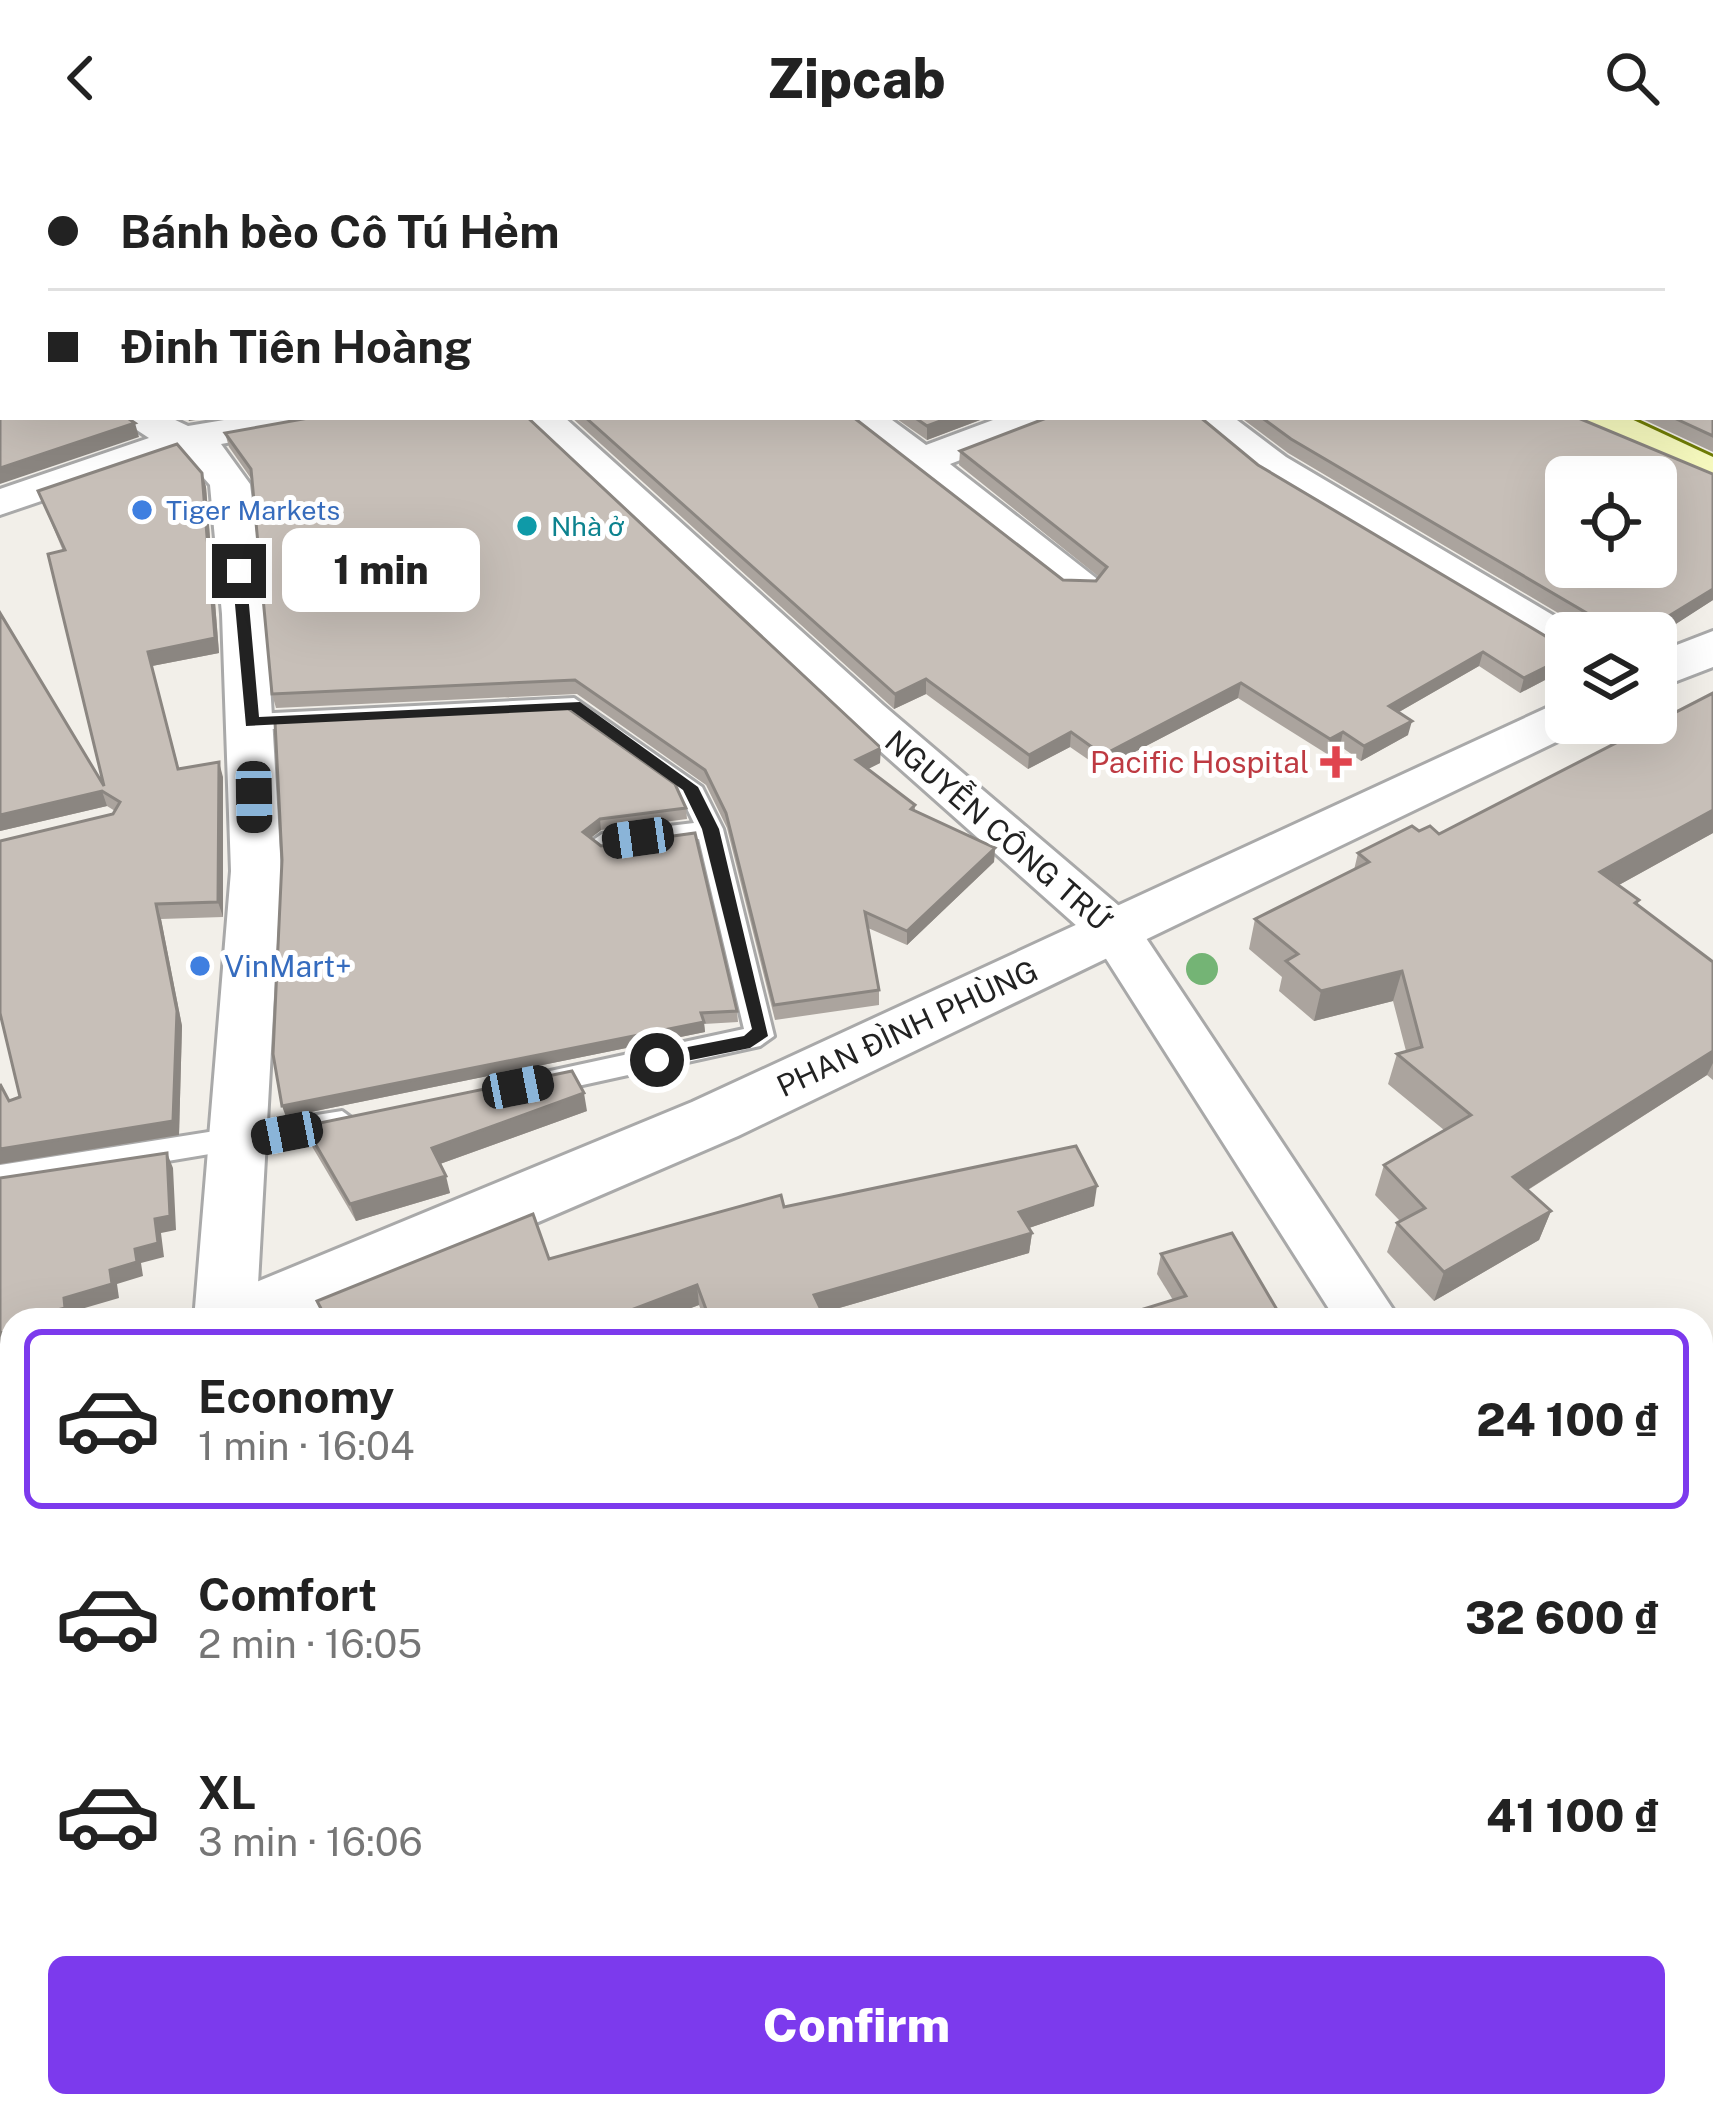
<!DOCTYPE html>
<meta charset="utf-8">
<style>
body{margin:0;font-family:"Public Sans",sans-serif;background:#f2f2f2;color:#222;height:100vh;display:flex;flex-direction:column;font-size:45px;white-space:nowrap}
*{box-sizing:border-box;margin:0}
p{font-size:39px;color:#767676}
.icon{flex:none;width:66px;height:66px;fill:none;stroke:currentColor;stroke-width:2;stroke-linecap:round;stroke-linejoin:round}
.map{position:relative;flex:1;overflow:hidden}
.side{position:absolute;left:0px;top:1152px;width:1713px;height:810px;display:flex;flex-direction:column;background:#fff;border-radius:36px 36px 0 0;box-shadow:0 12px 48px #0002}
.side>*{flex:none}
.banner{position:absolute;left:0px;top:0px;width:1713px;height:264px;box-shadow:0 12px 48px #0002;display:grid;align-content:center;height:264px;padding:0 48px;background:#fff}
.fabs{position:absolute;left:1545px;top:300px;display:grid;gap:24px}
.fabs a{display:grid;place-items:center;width:132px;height:132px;border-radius:18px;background:#fff;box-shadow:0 12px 48px #0002;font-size:60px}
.end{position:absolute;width:54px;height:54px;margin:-27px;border:15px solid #222;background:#fff;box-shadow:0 0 0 6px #fff}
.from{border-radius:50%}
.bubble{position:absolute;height:84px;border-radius:18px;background:#fff;box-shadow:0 12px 48px #0002;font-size:39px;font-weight:800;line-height:84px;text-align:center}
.car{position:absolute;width:36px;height:72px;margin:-36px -18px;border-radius:15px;box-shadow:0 0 9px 3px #0007;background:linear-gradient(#222 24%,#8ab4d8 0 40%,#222 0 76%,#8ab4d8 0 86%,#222 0)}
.banner b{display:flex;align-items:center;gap:42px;height:114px;font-size:45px}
.banner b+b{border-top:3px solid #e0e0e0}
.banner i{width:30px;height:30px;background:#222}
ul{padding:21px 0 0;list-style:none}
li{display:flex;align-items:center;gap:36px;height:180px;margin:0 24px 18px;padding:0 24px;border:6px solid transparent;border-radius:18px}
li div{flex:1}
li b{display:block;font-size:45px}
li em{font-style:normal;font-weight:800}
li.selected{border-color:#7c3aed}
li>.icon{width:108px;height:108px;stroke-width:1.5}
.action{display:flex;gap:24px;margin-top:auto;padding:24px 48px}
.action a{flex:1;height:138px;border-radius:18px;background:#7c3aed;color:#fff;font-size:48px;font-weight:800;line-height:138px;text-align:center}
header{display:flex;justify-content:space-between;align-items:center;height:156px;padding:0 48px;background:#fff;font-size:54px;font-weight:800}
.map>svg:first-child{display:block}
</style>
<header><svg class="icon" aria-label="back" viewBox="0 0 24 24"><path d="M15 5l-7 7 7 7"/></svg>Zipcab<svg class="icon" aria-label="search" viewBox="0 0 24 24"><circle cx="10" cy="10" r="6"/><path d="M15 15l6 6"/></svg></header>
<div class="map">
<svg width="1713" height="1962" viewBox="0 0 1713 1962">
<rect width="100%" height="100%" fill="#f2efe9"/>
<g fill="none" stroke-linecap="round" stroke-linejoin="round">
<defs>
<g id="service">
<path d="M 574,542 L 702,631 L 723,673 L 774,880 L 760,890 L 537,939 L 527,936 L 522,928 L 527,920 L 744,873 L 699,683 L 602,696 L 589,687 L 602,678 L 694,667 L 679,636 L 569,557 L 252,574 L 240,566 L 252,558 Z"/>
<path d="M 342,955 L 357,966 L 353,974 L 0,1033 L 0,1009 Z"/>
</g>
<g id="minor">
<path d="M 117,261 L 169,261 L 188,270 L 242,261 L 322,263 L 316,271 L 221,288 L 250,328 L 266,458 L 281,715 L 256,1164 L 194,1164 L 231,715 L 222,458 L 210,329 L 182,297 L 0,359 L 0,333 L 149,282 Z"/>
<path d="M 521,261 L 564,261 L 883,549 L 1132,761 L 1400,1164 L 1336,1164 L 1096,787 L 851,569 Z"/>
<path d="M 843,261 L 888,261 L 926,289 L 1001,261 L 1057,261 L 1051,269 L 950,308 L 1101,426 L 1094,435 L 1064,435 Z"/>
<path d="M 1188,261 L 1233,261 L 1286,301 L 1583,477 L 1566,477 L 1566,498 L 1550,495 L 1258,319 Z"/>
<path d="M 1701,1634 L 1713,1639 L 1713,1726 L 1701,1721 Z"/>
<path d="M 167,1950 L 247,1950 L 247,1962 L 165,1962 Z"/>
</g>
<g id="tertiary">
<path d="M 1713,475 L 1713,511 L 1656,533 L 1656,497 Z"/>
<path d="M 1566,543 L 1566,567 L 1588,567 L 1585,572 L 738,980 L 311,1164 L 202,1164 L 213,1144 L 692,946 Z"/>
<path d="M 12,1235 L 12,1299 L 0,1304 L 0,1239 Z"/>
</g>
<path id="secondary" d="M 1567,261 L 1627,261 L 1713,301 L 1713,333 L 1574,271 Z"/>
</defs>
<use href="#service" stroke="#a9a9a9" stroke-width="6"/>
<use href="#minor" stroke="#a9a9a9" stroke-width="6"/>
<use href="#tertiary" stroke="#a9a9a9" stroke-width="6"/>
<use href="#secondary" stroke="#707d05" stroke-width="6"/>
<use href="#service" fill="#fff" fill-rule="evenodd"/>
<use href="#minor" fill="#fff" fill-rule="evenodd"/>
<use href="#tertiary" fill="#fff" fill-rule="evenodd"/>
<use href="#secondary" fill="#f7fabf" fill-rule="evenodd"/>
</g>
<circle fill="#74b475" cx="1202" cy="813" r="16"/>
<g fill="#aba49e">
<path d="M 1713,44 L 1713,296 L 1638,261 L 1710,261 Z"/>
<path d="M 571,261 L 853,261 L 1063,424 L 1096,425 L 1099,421 L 959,309 L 960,295 L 1258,309 L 1552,484 L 1566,486 L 1566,513 L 1520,537 L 1479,510 L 1399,556 L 1408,579 L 1361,605 L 1340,590 L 1327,598 L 1238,542 L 1102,613 L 1070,591 L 1028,613 L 926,538 L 894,553 Z"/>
<path d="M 894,261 L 988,261 L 927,284 Z"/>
<path d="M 1240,261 L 1576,261 L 1713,444 L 1656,480 L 1656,477 L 1572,477 L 1575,467 L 1288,297 Z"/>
<path d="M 225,277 L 880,607 L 868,613 L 915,649 L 915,654 L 995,692 L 994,706 L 907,789 L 868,772 L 879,834 L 879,849 L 775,864 L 727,672 L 706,629 L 577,538 L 276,552 L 272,538 L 252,324 L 229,291 Z"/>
<path d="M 202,317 L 206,331 L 219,497 L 152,510 L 179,613 L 223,621 L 223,761 L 161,763 L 182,870 L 179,979 L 0,1008 L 0,928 L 9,945 L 20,941 L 115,655 L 107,650 L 0,675 L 0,457 L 104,630 L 63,395 L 38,335 Z"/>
<path d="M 1713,537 L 1713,677 L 1619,729 L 1639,744 L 1637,749 L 1713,806 L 1713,924 L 1707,919 L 1528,1034 L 1551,1055 L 1539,1084 L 1434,1145 L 1387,1096 L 1397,1067 L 1400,1065 L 1375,1039 L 1384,1009 L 1444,974 L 1388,928 L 1397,898 L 1406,895 L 1393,845 L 1314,865 L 1279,835 L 1282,821 L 1249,793 L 1255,763 L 1354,714 L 1358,697 L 1419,675 L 1439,678 Z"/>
<path d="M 566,551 L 686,652 L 687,663 L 601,674 L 591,682 L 737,855 L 738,866 L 704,868 L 705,876 L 286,961 Z"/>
<path d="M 587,955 L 440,1008 L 450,1037 L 356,1065 L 310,987 L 305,970 Z"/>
<path d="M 1094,1050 L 1029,1072 L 1032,1077 L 1029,1097 L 822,1157 L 826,1164 L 704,1164 L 699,1149 L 659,1164 L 323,1164 L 317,1145 L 549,1103 L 784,1051 Z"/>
<path d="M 1161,1098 L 1283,1164 L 1173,1144 L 1157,1118 Z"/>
<path d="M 12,1328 L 12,1532 L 0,1534 L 0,1346 L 11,1344 Z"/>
<path d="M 1098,1950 L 1233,1950 L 1239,1962 L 1103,1962 Z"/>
</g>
<g fill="#8b8681">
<path d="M 187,261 L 215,261 L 189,265 Z"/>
<path d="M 951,261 L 988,261 L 927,284 L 927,270 Z"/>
<path d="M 135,267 L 139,281 L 0,328 L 0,312 Z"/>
<path d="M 202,317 L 206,331 L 219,497 L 152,510 L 148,496 Z"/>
<path d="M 1713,433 L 1713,444 L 1659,479 L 1656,480 L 1656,477 L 1641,477 Z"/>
<path d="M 1483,496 L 1479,510 L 1385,564 L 1389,550 Z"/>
<path d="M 1566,501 L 1566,513 L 1520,537 L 1524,522 Z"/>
<path d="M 926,523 L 926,538 L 894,553 L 895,538 Z"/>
<path d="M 1241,527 L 1238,542 L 1102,613 L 1103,599 Z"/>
<path d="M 1412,565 L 1408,579 L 1361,605 L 1364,590 Z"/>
<path d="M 1071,576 L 1070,591 L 1028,613 L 1029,599 Z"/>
<path d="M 1343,576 L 1340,590 L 1327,598 L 1330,583 Z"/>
<path d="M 881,592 L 880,607 L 856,619 L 856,604 Z"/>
<path d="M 219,606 L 223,621 L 223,761 L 218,746 Z"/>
<path d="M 102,635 L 107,650 L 0,675 L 0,659 Z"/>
<path d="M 1713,654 L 1713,677 L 1588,746 L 1600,716 Z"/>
<path d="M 600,663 L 601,674 L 584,687 L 583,676 Z"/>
<path d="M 995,692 L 994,706 L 907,789 L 907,775 Z"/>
<path d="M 156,748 L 161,763 L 182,870 L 179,979 L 0,1008 L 0,993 Z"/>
<path d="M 1402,815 L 1393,845 L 1314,865 L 1321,835 Z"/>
<path d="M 704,866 L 705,876 L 286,961 L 282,950 Z"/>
<path d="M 1713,895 L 1713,907 L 1707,919 L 1502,1050 L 1513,1021 Z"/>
<path d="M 584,937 L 587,955 L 437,1009 L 432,992 Z"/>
<path d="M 167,997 L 173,1012 L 176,1074 L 161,1077 L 164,1101 L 141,1107 L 143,1120 L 117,1128 L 119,1142 L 71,1156 L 72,1164 L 19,1164 L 64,1142 L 110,1114 L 135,1093 L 155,1063 Z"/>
<path d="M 446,1020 L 450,1037 L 356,1065 L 350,1048 Z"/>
<path d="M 1097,1030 L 1094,1050 L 1017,1076 L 1019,1056 Z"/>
<path d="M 1551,1055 L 1539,1084 L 1434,1145 L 1444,1116 Z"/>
<path d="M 1032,1077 L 1029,1097 L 815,1159 L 814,1139 Z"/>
<path d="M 697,1129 L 699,1149 L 659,1164 L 605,1164 Z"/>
<path d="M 12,1174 L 12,1190 L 0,1193 L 0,1177 Z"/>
<path d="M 103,1950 L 110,1950 L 109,1962 L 102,1962 Z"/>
</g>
<g fill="#c7bfb8" stroke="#8b8681" stroke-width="3" fill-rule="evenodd">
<path d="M 0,0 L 1713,0 L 1713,18 L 1710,21 L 1710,3 L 3,3 L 3,261 L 126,261 L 135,267 L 0,312 L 0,195 L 3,193 L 2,178 L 0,179 Z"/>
<path d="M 1710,44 L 1713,44 L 1713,280 L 1672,261 L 1710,261 Z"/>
<path d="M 314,261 L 527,261 L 881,592 L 856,604 L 915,649 L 911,653 L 995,692 L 907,775 L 865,756 L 879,834 L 774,849 L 726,657 L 705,614 L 575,524 L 272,538 L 251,313 L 225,277 Z"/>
<path d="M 585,261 L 853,261 L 1063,424 L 1096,425 L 1107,411 L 960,295 L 1049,261 L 1200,261 L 1258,309 L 1552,484 L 1566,486 L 1566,501 L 1524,522 L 1483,496 L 1389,550 L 1412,565 L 1364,590 L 1343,576 L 1330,583 L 1241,527 L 1103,599 L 1071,576 L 1029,599 L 926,523 L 895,538 Z"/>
<path d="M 914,261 L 951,261 L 927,270 Z"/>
<path d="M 1261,261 L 1576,261 L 1713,318 L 1713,433 L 1641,477 L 1574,477 L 1575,467 L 1591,465 L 1590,459 L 1291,283 ZM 1566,321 L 1656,321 L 1656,411 L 1566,411 Z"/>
<path d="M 177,288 L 202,317 L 215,482 L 148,496 L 178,613 L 219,606 L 218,746 L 156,748 L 177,855 L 173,965 L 0,993 L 0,928 L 9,945 L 20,941 L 0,857 L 0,685 L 113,658 L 120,646 L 102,635 L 0,659 L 0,457 L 104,630 L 48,398 L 65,394 L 38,335 Z"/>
<path d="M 1713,537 L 1713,654 L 1600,716 L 1639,744 L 1635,747 L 1713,806 L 1713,895 L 1513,1021 L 1551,1055 L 1444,1116 L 1397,1067 L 1425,1052 L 1384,1009 L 1471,959 L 1397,898 L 1422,891 L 1402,815 L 1321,835 L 1286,805 L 1298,798 L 1255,763 L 1369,706 L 1358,697 L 1412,670 L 1419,675 L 1430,670 L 1439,678 Z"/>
<path d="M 566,551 L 675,628 L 686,652 L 600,663 L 583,676 L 601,690 L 695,677 L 737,855 L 701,857 L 704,866 L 282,950 L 273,898 L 282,704 L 275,566 Z"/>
<path d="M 572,915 L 584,937 L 432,992 L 446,1020 L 350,1048 L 305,970 Z"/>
<path d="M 1076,990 L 1097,1030 L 1019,1056 L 1032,1077 L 814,1139 L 826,1164 L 710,1164 L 697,1129 L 605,1164 L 327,1164 L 317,1145 L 533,1058 L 549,1103 L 781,1039 L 784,1051 Z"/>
<path d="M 167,997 L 170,1060 L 155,1063 L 158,1087 L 135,1093 L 137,1106 L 110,1114 L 112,1128 L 64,1142 L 65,1152 L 19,1164 L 12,1164 L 12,1174 L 0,1177 L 0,1022 Z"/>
<path d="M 1232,1077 L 1283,1164 L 1108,1164 L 1186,1140 L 1161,1098 Z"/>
<path d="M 12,1328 L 12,1520 L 0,1522 L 0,1346 L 11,1344 Z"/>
<path d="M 12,1628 L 12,1950 L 103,1950 L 102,1962 L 0,1962 L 0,1630 Z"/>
<path d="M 260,1950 L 548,1950 L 548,1960 L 533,1962 L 257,1962 Z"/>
<path d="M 795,1950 L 921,1950 L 926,1962 L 799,1962 Z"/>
<path d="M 1109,1950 L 1233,1950 L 1239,1962 L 1114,1962 Z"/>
</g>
<path fill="#222" d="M 239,410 L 246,415 L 259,561 L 580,546 L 698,631 L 719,673 L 768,880 L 750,892 L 657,911 L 648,904 L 657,897 L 744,880 L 752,873 L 702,673 L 683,634 L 571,554 L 246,570 L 232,415 Z"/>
<g fill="#3f7fe0" stroke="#fff" stroke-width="4.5">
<circle cx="142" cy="354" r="12"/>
<circle cx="200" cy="810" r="12"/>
</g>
<circle fill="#0f9aa8" stroke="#fff" stroke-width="4.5" cx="527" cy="370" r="12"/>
<path fill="#e0444e" stroke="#fff" stroke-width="4.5" d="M1330 588h12v12h12v12h-12v12h-12v-12h-12v-12h12z"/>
<g text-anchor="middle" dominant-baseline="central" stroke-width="10" stroke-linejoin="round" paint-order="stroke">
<g font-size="27" fill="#366cbe" stroke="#fff" text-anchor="start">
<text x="166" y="354">Tiger Markets</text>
</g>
<g font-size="27" fill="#0d838f" stroke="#fff" text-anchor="start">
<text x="551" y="370">Nhà ở</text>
</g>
<g font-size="30" fill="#be3a42" stroke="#fff" text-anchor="end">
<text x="1309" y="606">Pacific Hospital</text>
</g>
<g font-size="30" fill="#222" stroke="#fff">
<text transform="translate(999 675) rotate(41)">NGUYỄN CÔNG TRỨ</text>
<text transform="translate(907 872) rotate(-25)">PHAN ĐÌNH PHÙNG</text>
</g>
<g font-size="30" fill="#366cbe" stroke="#fff" text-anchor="start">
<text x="224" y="810">VinMart+</text>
</g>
</g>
</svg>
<div class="fabs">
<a><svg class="icon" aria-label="locate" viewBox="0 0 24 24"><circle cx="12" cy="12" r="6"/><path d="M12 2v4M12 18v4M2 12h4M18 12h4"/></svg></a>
<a><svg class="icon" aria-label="layers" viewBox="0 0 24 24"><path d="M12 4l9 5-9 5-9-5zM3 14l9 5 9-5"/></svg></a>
</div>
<i class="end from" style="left:657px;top:904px"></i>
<i class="end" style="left:239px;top:415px"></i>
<div class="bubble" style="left:282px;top:372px;width:198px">1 min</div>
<i class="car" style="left:254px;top:641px;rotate:179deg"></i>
<i class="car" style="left:638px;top:682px;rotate:262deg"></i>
<i class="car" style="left:518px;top:931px;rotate:79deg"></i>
<i class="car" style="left:287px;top:977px;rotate:259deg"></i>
<div class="banner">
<b><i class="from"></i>Bánh bèo Cô Tú Hẻm</b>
<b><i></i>Đinh Tiên Hoàng</b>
</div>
<section class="side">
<ul>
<li class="selected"><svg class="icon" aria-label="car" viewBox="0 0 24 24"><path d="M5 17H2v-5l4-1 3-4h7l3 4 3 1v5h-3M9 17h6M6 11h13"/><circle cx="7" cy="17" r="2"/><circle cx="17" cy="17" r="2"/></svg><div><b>Economy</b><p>1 min · 16:04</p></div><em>24 100 ₫</em></li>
<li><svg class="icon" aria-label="car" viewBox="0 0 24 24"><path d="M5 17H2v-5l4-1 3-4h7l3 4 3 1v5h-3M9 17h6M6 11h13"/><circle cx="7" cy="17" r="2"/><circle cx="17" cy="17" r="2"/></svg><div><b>Comfort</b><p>2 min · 16:05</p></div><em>32 600 ₫</em></li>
<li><svg class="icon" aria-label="car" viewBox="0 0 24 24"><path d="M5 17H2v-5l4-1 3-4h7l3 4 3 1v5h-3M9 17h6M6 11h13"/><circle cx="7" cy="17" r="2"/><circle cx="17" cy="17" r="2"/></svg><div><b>XL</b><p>3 min · 16:06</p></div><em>41 100 ₫</em></li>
</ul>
<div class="action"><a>Confirm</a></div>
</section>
</div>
